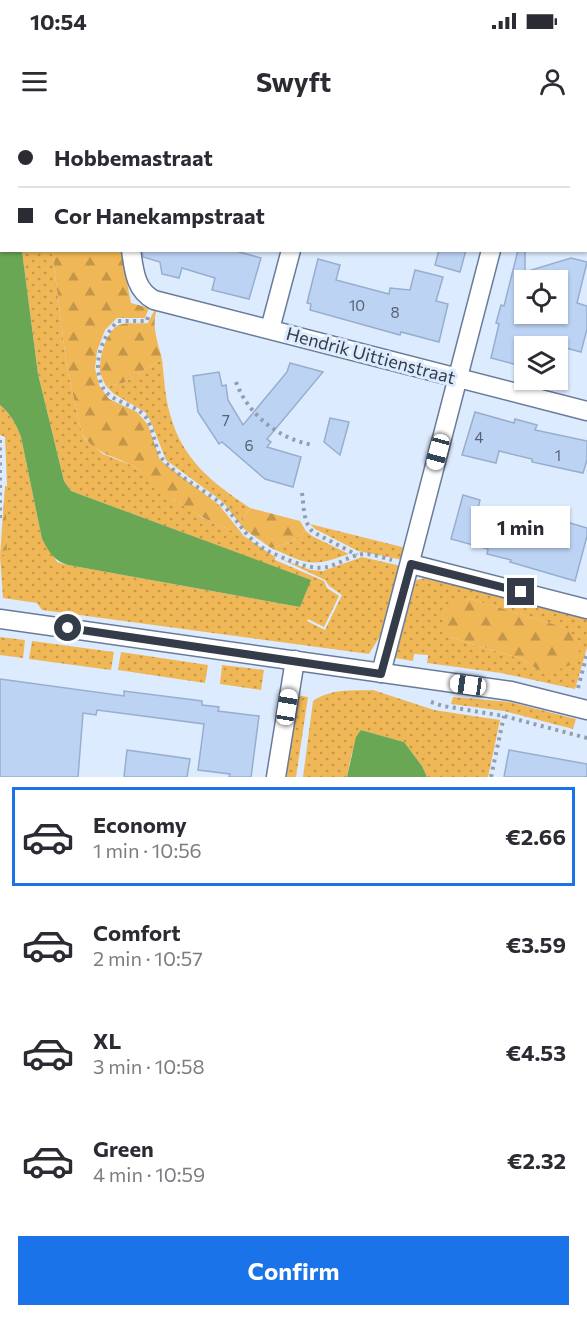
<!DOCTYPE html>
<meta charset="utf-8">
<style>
body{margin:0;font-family:Commissioner,sans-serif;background:#f7f7f7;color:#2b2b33;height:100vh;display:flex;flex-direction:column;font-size:22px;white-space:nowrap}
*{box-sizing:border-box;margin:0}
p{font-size:20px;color:#7c7c81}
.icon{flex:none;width:33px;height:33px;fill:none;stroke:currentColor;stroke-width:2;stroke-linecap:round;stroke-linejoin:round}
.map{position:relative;height:657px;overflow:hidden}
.panel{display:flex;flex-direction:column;background:#fff;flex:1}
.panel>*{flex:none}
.banner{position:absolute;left:0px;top:0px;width:588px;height:132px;box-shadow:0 2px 4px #0004;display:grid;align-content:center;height:132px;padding:0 18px;background:#fff}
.fabs{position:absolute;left:514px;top:150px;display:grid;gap:12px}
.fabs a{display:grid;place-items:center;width:54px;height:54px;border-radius:0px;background:#fff;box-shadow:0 2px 4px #0004;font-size:30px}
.end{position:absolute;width:27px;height:27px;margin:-14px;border:8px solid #343c4a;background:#fff;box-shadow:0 0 0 3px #fff}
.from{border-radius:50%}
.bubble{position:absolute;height:42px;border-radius:0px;background:#fff;box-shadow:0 2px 4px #0004;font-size:20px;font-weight:700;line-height:42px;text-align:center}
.car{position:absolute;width:18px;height:36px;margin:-18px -9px;border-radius:8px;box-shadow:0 0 4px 2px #0007;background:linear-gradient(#fff 24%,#345 0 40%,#fff 0 76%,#345 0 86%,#fff 0)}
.banner b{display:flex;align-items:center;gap:21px;height:57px;font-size:22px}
.banner b+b{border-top:2px solid #e1e1e2}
.banner i{width:15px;height:15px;background:#2b2b33}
ul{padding:10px 0 0;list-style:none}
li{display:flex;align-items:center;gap:18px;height:99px;margin:0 12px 9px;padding:0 6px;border:3px solid transparent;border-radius:0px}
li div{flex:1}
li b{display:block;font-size:22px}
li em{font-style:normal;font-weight:700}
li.current{border-color:#1a73e8}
li>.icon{width:54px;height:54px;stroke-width:1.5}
.cta{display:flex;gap:12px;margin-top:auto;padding:12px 18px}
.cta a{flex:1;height:69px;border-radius:0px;background:#1a73e8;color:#fff;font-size:24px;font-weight:700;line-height:69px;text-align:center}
.status{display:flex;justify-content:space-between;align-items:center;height:42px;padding:0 30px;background:#fff;direction:ltr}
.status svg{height:16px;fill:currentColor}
header{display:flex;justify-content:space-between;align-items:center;height:78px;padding:0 18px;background:#fff;font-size:27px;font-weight:700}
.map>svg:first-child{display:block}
</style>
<div class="status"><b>10:54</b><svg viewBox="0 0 49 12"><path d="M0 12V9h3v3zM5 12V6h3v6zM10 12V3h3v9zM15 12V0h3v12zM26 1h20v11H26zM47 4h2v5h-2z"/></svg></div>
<header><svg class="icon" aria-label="menu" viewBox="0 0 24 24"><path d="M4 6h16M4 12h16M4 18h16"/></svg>Swyft<svg class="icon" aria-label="person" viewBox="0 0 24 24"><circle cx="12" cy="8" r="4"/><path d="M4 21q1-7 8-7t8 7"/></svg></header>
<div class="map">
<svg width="587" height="657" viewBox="0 0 587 657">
<defs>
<pattern id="grass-dots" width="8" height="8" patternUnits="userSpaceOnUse" patternTransform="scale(1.5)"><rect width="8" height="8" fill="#f0b756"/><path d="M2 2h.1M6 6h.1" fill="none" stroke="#c39649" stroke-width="1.8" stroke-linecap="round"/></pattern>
<pattern id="forest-firs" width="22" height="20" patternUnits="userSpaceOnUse" patternTransform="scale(1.5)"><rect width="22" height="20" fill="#f0b756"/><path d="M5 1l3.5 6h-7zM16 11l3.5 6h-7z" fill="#c39649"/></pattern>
</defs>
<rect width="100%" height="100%" fill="#ddebff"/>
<g fill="url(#grass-dots)" fill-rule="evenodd">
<path d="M 22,131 L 52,131 L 67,248 L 82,314 L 86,320 L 103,334 L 131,345 L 152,358 L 176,381 L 203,398 L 244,416 L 275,437 L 275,440 L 324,461 L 327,468 L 339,476 L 324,507 L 308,499 L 307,501 L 325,510 L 342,475 L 329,466 L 325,460 L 283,440 L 311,450 L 323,451 L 362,437 L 401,446 L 385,508 L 369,534 L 42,490 L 37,483 L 3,478 L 0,436 L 7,433 L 5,393 L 3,393 L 5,366 L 7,366 L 5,317 L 0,315 L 0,285 C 11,294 16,304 21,317 L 42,419 L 57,442 L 68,445 L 300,487 L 310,460 L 71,371 L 64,361 L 38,254 Z"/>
<path d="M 162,239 C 164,257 165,277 170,294 C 182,340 213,363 250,388 L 240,404 L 223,382 L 166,340 L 151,302 L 145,292 L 114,274 L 106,266 L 123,263 Z"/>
<path d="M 310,404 L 406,428 L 403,440 L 358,431 L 315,409 Z"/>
<path d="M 306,411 L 312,416 L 349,434 C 310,448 308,444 271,428 L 289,423 Z"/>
<path d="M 426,458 L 587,499 L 587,528 L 575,569 L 501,553 L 427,543 L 428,535 L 414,534 L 413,541 L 395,538 L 416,460 ZM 450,478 L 467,478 L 565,508 L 581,525 L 537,549 L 522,539 L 449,517 Z"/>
<path d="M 0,517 L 25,520 L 23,538 L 0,535 Z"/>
<path d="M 32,521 L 114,532 L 111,550 L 29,539 Z"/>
<path d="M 121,532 L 208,545 L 205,563 L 118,550 Z"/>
<path d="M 222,545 L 264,550 L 261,570 L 220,564 Z"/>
<path d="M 373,570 L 434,590 L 500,600 L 488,657 L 427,657 L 422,646 L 404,622 L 361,610 L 351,636 L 347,657 L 303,657 L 313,581 C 332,568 351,571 373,570 Z"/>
<path d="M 295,575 L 308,577 L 296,657 L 283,657 Z"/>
<path d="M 453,577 L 510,582 L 576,599 L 573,609 L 504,591 L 451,584 Z"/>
</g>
<g fill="url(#forest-firs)">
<path d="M 52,131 L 121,131 L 131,183 L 149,188 L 145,198 L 117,198 L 105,210 L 97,231 L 95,248 L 99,265 L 109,279 L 137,292 L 144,300 L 148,305 L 160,340 L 219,385 L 244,416 C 221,406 195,396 175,380 C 161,369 150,357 136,348 C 115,335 97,336 82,314 L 67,248 Z"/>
<path d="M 155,189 L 157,189 C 151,205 158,223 162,239 L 123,263 L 106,266 C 104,262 101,256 100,252 C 99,238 106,211 119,205 C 128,202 139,204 148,203 Z"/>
<path d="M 250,388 L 300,401 L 306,411 L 289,423 L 271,428 L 244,409 L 240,404 Z"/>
<path d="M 3,393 L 6,393 L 7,433 L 0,436 Z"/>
<path d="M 450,478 L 467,478 L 566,508 L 581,525 L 575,543 L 550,553 L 537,549 L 522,539 L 449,517 L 442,513 Z"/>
</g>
<g fill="#69a755">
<path d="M 0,7 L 2,130 L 22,131 L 38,254 L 64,361 L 71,371 L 311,460 L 300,487 L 68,445 C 53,440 50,433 42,419 L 21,317 C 16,304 11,294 0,285 Z"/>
<path d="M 361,610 L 404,622 L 422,646 L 427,657 L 347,657 L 356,617 Z"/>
</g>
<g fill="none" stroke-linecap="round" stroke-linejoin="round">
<path stroke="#69a755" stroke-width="7" d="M 297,0 L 303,2"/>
</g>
<g fill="#bdd3f4" stroke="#98aecd" stroke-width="1.5" fill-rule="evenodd">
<path d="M 142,130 L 232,130 L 261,138 L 249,179 L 212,170 L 215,158 L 182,148 L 179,158 L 162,154 L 160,142 L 143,137 Z"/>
<path d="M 439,130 L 466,130 L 460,152 L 435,145 Z"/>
<path d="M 518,130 L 525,130 L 525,152 L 571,138 L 587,142 L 577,183 L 587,186 L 587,209 L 581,232 L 525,217 L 525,247 L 491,238 L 499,204 L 496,203 L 501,185 L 504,186 ZM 525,160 L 563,160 L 555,203 L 525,196 Z"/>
<path d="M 318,139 L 340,145 L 336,160 L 389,174 L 390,168 L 410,170 L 415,150 L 443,157 L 436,181 L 448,184 L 439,222 L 401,212 L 400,215 L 310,190 L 311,184 L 307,183 Z"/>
<path d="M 290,243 L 323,252 L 267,319 L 271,322 L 267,327 L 301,337 L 293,367 L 265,359 L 222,322 L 219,324 L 198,292 L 193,256 L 219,252 L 222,266 L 226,265 L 228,280 L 243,305 L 287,252 Z"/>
<path d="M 475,292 L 514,303 L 515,299 L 537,305 L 535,310 L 587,321 L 587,340 L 583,353 L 532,342 L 532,339 L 499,331 L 496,343 L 462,335 Z"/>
<path d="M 330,298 L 349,302 L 340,335 L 324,322 Z"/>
<path d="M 463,375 L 480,380 L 476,396 L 519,408 L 521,399 L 557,408 L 560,400 L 587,408 L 587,416 L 575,461 L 510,442 L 511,440 L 487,434 L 488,429 L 451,419 Z"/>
<path d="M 0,559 L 124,576 L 124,571 L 202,581 L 202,585 L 219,587 L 218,591 L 259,596 L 251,657 L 229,657 L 230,654 L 198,650 L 204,604 L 97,590 L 96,595 L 83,593 L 78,657 L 0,657 Z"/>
<path d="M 127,630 L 190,639 L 187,657 L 124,657 Z"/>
<path d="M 509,630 L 587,644 L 587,657 L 504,657 Z"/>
</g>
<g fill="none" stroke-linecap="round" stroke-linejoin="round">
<defs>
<g id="street">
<path d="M 229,0 L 235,2"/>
<path d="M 114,2 L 114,0"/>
<path d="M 586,92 L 587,92"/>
<path d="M 131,130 C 134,150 135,170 154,180 L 587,291"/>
<path d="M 270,209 L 291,130"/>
<path d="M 411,444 L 587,489"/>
<path d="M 0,499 L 511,571 L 587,590"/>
<path d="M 381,553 L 491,130"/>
<path d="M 276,657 L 295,540"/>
</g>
</defs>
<use href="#street" stroke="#687b99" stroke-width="21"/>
<g stroke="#929eaf" stroke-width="4" stroke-dasharray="3 4.5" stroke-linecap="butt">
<path d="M 431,0 L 437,2"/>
<path d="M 325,2 L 325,0"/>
<path d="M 586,34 L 587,35"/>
<path d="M 148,197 L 147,201 L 118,201 C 102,217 93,241 101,263 C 107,282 131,282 144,295 C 155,307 153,329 164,341 C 179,357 201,368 219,382 C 239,398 244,420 270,432 C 286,439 310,451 327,447 C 340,444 352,434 365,434 C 374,434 384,438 392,440"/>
<path d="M 236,262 C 248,295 279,319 313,325"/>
<path d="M 0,320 L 0,398"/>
<path d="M 302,373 C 304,387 303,402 313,412 L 357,435"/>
<path d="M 578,568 L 587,534"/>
<path d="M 431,582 L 443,586 L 504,596 L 587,618"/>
<path d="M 491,657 L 504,596"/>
</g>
<use href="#street" stroke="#fff" stroke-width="18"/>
</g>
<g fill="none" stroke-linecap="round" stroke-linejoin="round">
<path stroke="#343c4a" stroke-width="8" d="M 68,508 L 381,554 L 411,444 L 521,472"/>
</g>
<g text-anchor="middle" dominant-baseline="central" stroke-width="6" stroke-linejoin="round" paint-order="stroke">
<g font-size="15" fill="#566274">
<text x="357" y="185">10</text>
<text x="395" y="192">8</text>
<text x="226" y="300">7</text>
<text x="479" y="317">4</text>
<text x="249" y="325">6</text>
<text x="558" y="335">1</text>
</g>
<g font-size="18" fill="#343c4a" stroke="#ddebff">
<text transform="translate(371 235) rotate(15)">Hendrik Uittienstraat</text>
</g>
</g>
</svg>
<div class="fabs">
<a><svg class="icon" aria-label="locate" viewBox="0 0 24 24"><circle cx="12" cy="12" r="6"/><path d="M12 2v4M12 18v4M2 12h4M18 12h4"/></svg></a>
<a><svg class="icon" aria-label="layers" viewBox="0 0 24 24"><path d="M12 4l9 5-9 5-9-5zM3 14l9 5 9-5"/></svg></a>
</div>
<i class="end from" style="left:68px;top:508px"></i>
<i class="end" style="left:521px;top:472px"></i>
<div class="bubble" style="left:471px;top:386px;width:99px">1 min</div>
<i class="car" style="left:438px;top:332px;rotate:195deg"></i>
<i class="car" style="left:468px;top:565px;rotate:278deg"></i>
<i class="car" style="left:287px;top:587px;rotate:9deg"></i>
<div class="banner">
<b><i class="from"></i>Hobbemastraat</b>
<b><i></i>Cor Hanekampstraat</b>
</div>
</div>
<section class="panel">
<ul>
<li class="current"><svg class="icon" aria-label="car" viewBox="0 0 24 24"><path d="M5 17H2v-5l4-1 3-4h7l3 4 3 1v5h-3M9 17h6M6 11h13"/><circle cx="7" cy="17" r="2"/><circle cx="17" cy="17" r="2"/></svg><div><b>Economy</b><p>1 min · 10:56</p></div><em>€2.66</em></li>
<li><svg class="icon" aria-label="car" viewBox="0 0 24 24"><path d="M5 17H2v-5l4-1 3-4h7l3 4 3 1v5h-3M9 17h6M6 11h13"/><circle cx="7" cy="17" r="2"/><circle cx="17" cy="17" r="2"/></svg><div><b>Comfort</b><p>2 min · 10:57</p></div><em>€3.59</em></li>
<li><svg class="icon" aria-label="car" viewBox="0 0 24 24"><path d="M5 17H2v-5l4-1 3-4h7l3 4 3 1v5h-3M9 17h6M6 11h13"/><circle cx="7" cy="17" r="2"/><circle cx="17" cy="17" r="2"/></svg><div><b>XL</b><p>3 min · 10:58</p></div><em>€4.53</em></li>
<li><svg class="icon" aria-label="car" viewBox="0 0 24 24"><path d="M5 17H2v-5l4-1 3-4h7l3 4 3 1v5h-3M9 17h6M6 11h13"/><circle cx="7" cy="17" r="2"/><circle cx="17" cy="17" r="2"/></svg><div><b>Green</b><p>4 min · 10:59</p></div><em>€2.32</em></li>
</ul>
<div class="cta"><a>Confirm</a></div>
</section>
